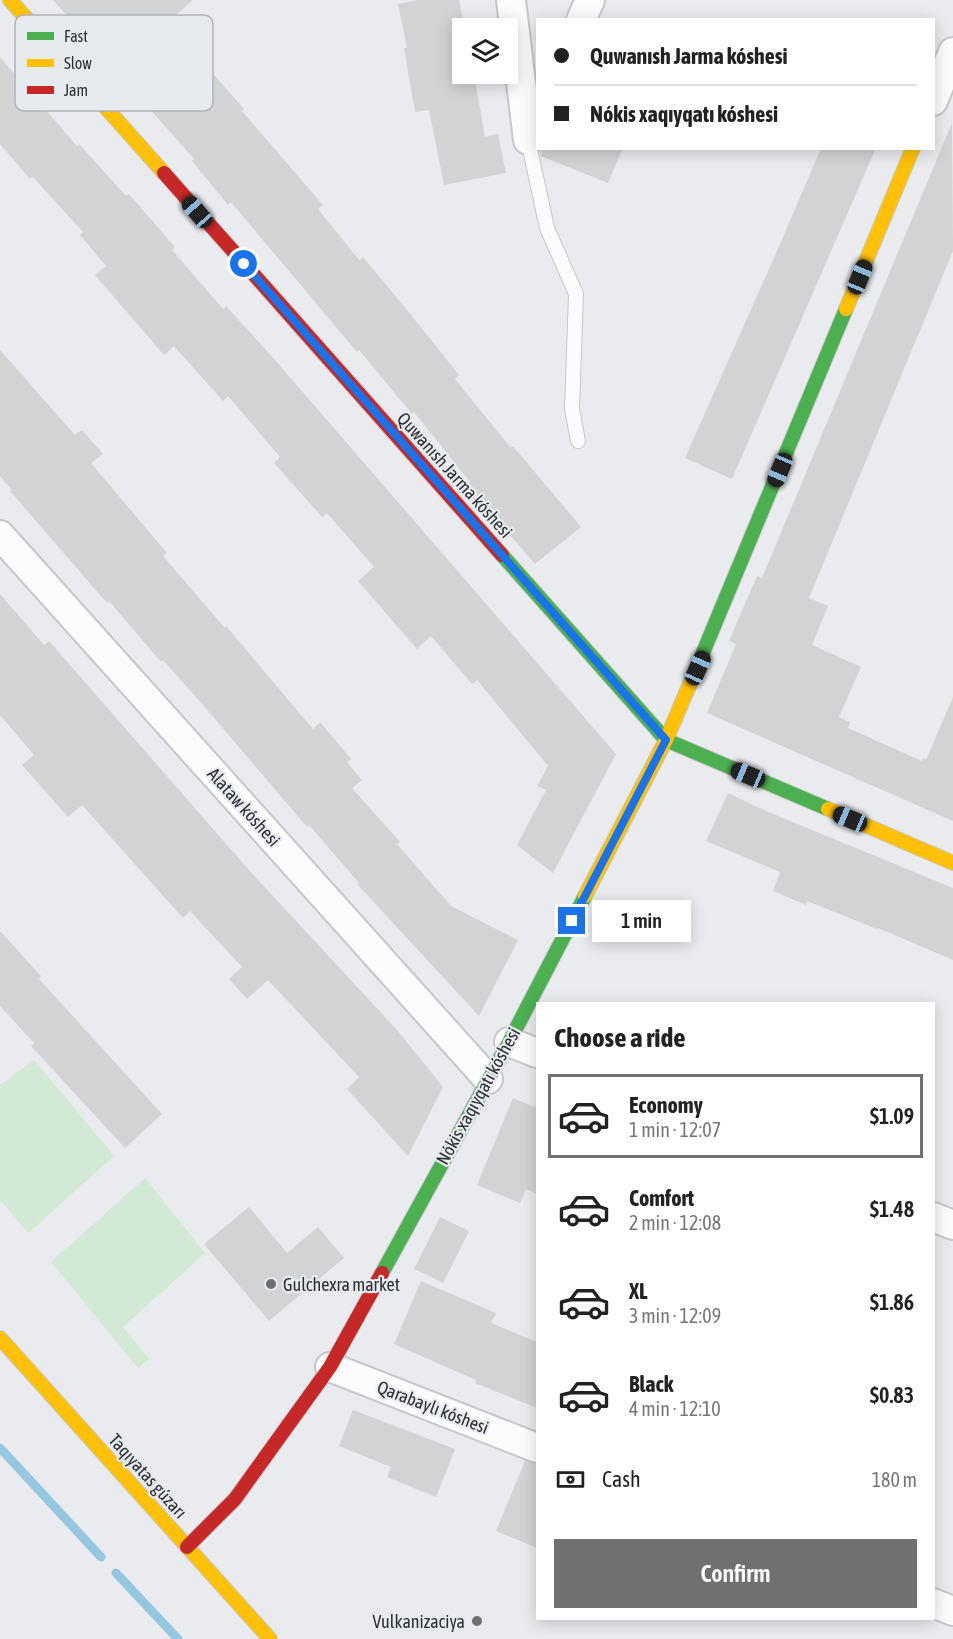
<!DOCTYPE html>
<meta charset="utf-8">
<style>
body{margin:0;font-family:"Asap Condensed",sans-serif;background:#f6f6f6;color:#222;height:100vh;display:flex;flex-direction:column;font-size:22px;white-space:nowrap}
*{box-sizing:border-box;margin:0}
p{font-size:20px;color:#767676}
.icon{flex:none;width:33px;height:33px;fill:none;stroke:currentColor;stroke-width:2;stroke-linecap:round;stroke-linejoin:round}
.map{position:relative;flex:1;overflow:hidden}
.side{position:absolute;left:536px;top:1002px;width:399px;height:618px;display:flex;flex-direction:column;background:#fff;border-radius:0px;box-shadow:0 3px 15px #0003}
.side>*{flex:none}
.banner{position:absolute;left:536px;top:18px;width:399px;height:132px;border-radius:0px;box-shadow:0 3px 15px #0003;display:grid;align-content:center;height:132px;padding:0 18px;background:#fff}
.tools{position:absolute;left:452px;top:18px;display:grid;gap:12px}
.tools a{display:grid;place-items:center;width:66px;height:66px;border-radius:0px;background:#fff;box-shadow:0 3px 15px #0003;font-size:30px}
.end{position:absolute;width:27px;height:27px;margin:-14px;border:8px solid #1a73e8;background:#fff;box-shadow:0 0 0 3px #fff}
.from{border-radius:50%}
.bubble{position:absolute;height:42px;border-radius:0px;background:#fff;box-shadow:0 3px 15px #0003;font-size:20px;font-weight:600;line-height:42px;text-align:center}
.car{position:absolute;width:18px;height:36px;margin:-18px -9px;border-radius:8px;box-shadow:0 0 4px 2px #0007;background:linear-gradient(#222 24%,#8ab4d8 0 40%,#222 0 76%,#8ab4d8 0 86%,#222 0)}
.banner b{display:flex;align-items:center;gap:21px;height:57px;font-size:22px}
.banner b+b{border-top:2px solid #e0e0e0}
.banner i{width:15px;height:15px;background:#222}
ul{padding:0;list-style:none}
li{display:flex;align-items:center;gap:18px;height:84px;margin:0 12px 9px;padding:0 6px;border:3px solid transparent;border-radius:0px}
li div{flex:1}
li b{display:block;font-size:22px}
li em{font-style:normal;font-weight:600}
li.selected{border-color:#6f7072}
li>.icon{width:54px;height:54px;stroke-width:1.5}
h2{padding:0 18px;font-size:27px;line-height:72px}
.pay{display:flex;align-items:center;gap:15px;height:66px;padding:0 18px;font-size:22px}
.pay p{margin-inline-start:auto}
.primary-button{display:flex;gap:12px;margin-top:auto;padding:12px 18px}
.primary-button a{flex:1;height:69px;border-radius:0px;background:#6f7072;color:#fff;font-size:24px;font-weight:600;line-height:69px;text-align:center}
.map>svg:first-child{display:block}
</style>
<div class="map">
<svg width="953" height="1639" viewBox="0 0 953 1639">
<rect width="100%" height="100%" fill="#e9ebee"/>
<g fill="#d2e9d5">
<path d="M 34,1060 L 114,1156 L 28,1233 L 0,1200 L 0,1085 Z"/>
<path d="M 145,1178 L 205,1253 L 123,1327 L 149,1359 L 138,1368 L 51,1262 Z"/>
</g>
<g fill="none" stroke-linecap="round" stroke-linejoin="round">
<g stroke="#96c7e0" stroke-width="9">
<path d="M 0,1448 L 101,1557"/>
<path d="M 116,1573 L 178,1639"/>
</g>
</g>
<g fill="#d3d3d4">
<path d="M 53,0 L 193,0 L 168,22 L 244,109 L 242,111 L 323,205 L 318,209 L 359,260 L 363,257 L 407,310 L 459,375 L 455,379 L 511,448 L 513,446 L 581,527 L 535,564 L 467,485 L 470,482 L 414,412 L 412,414 L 359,350 L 357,352 L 231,202 L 228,205 L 192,161 L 194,159 Z"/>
<path d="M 418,0 L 459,0 L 465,28 L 462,28 L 462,74 L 474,74 L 485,137 L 498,134 L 506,173 L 444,185 L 429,110 L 415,112 L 404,48 L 407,48 L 398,4 Z"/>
<path d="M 0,57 L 77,146 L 79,144 L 126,196 L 129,194 L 175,247 L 172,250 L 223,309 L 226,306 L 275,360 L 616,754 L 553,873 L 517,845 L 546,790 L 537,786 L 548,766 L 477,680 L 472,684 L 431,636 L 417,649 L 358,581 L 374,567 L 327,513 L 322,517 L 274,463 L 280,457 L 228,396 L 223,401 L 174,346 L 164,355 L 95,275 L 106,266 L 80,235 L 83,232 L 33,177 L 30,179 L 0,144 Z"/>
<path d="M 952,123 L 953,251 L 809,598 L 828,606 L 812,645 L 861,667 L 839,717 L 850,722 L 848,728 L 922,761 L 923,758 L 926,760 L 953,697 L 953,821 L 707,713 L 736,644 L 729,641 L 757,576 L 762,578 Z"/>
<path d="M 542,148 L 623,148 L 608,183 L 541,156 L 540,151 Z"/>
<path d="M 821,148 L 876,148 L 732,479 L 685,458 L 777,251 Z"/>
<path d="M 0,350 L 75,435 L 82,430 L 103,454 L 91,463 L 167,553 L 163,556 L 225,628 L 226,626 L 313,729 L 320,722 L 351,759 L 347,762 L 362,780 L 352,788 L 400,842 L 397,844 L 451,906 L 518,940 L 479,1016 L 357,884 L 359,883 L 309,825 L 307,827 L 210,713 L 163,660 L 161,662 L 109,601 L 107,603 L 10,491 L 12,490 L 0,476 Z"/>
<path d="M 0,594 L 44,645 L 49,641 L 248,869 L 397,1030 L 443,1087 L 408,1156 L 347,1089 L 359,1077 L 268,980 L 247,999 L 229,979 L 242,967 L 190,911 L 183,918 L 82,805 L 68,817 L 22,765 L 34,755 L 0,715 Z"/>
<path d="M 728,793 L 766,811 L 953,888 L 953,960 L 878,928 L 877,929 L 807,901 L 806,905 L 773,891 L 780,872 L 706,841 Z"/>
<path d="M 0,931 L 41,976 L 39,979 L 162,1114 L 125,1148 L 31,1046 L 34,1043 L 0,1006 Z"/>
<path d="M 513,1098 L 537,1108 L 537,1194 L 526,1189 L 520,1203 L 477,1185 Z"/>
<path d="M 249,1207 L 287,1253 L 318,1227 L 344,1258 L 269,1321 L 204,1244 Z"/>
<path d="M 440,1217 L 469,1231 L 443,1283 L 414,1269 Z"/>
<path d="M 421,1281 L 496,1313 L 491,1323 L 537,1342 L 537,1408 L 475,1383 L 476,1380 L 394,1344 Z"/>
<path d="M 353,1410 L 455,1449 L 436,1497 L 387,1477 L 391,1467 L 339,1446 Z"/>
<path d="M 525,1461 L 537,1464 L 537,1548 L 496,1531 Z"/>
</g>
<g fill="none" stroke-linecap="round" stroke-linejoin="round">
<defs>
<path id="lane" d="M 528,140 L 547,228 L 576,294 L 572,409 L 578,441"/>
<g id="street">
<path d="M 511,0 L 528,140 L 537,120"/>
<path d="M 581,20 L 590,0"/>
<path d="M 933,101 L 953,52"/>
<path d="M 0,535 L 488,1079"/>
<path d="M 509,1042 L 537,1053"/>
<path d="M 933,1217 L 953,1225"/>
<path d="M 330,1367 L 537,1448"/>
<path d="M 933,1603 L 953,1611"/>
</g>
<g id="fast">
<path d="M 502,555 L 666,740 L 828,809"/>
<path d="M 692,679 L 846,309"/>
<path d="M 382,1273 L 509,1042 L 585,896"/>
</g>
<g id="slow">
<path d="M 10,0 L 164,173"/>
<path d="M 846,309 L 913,148"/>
<path d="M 828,809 L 953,863"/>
<path d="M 585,896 L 666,740 L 692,679"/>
<path d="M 0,1338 L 270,1639"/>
</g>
<g id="jam">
<path d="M 164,173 L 502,555"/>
<path d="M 187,1547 L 235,1499 L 330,1367 L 382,1273"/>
</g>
</defs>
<use href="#lane" stroke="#c6c7c9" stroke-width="16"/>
<use href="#street" stroke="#c6c7c9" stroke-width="32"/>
<use href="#fast" stroke="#c6c7c9" stroke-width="16"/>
<use href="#slow" stroke="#c6c7c9" stroke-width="16"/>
<use href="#jam" stroke="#c6c7c9" stroke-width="16"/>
<use href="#lane" stroke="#fcfcfc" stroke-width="14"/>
<use href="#street" stroke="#fcfcfc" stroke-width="28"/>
<use href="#fast" stroke="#4caf50" stroke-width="14"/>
<use href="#slow" stroke="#ffc107" stroke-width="14"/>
<use href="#jam" stroke="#c62828" stroke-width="14"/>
</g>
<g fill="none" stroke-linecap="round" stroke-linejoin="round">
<path stroke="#1a73e8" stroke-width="8" d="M 244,264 L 666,740 L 572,921"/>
</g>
<g fill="#6f7072" stroke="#e7ebf0" stroke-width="2">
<circle cx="271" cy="1284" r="6"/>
<circle cx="477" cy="1621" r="6"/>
</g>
<g text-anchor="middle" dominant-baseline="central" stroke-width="4.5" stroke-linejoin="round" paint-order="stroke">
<g font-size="18" fill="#2d2e30" stroke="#e7ebf0">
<text transform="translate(455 475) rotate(48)">Quwanısh Jarma kóshesi</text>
<text transform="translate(244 807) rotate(48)">Alataw kóshesi</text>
<text transform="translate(478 1096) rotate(-61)">Nókis xaqıyqatı kóshesi</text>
<text transform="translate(433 1407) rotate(21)">Qarabaylı kóshesi</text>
<text transform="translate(148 1476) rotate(48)">Taqıyatas gúzarı</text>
</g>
<g font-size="18" fill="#2d2e30" stroke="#e7ebf0" text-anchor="start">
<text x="283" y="1284">Gulchexra market</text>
<text x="465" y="1621" text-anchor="end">Vulkanizaciya</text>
</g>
</g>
<rect x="15" y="15" width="198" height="96" rx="9" fill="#e7ebf0" stroke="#afb2b6" stroke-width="1.5"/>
<rect x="27" y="32" width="27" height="8" fill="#4caf50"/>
<rect x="27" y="59" width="27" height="8" fill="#ffc107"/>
<rect x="27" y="86" width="27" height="8" fill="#c62828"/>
<g font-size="16" fill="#2d2e30">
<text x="64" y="42">Fast</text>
<text x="64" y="69">Slow</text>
<text x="64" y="96">Jam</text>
</g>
</svg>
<div class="tools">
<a><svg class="icon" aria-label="layers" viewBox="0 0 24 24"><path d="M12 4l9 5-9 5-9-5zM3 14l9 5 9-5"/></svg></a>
</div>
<i class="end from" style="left:244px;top:264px"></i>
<i class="end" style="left:572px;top:921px"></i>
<div class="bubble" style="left:592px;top:900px;width:99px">1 min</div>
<i class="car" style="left:197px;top:212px;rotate:319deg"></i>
<i class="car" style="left:860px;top:277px;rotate:22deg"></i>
<i class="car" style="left:780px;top:470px;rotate:203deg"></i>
<i class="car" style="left:698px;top:668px;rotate:24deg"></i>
<i class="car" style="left:748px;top:775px;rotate:293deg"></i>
<i class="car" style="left:850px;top:819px;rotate:293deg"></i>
<div class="banner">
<b><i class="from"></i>Quwanısh Jarma kóshesi</b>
<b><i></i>Nókis xaqıyqatı kóshesi</b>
</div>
<section class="side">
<h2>Choose a ride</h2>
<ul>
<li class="selected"><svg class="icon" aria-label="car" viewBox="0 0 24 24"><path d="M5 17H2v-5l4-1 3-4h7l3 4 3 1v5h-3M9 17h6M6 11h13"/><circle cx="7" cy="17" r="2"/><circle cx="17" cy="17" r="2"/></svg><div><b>Economy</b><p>1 min · 12:07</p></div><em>$1.09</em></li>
<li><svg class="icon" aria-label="car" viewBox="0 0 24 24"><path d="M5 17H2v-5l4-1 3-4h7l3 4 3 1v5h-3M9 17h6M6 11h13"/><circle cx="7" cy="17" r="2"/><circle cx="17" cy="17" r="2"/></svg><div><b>Comfort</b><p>2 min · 12:08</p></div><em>$1.48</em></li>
<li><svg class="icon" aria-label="car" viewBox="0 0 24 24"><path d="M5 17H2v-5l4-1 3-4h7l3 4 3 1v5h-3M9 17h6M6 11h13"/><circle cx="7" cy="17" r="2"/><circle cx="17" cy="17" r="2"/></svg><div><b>XL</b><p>3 min · 12:09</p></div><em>$1.86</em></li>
<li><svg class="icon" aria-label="car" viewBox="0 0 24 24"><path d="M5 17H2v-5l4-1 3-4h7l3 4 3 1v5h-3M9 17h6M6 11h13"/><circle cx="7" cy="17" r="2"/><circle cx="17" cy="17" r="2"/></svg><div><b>Black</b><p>4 min · 12:10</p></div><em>$0.83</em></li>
</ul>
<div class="pay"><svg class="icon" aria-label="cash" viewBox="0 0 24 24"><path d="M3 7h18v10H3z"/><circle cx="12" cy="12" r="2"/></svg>Cash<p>180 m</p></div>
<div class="primary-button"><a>Confirm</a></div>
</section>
</div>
